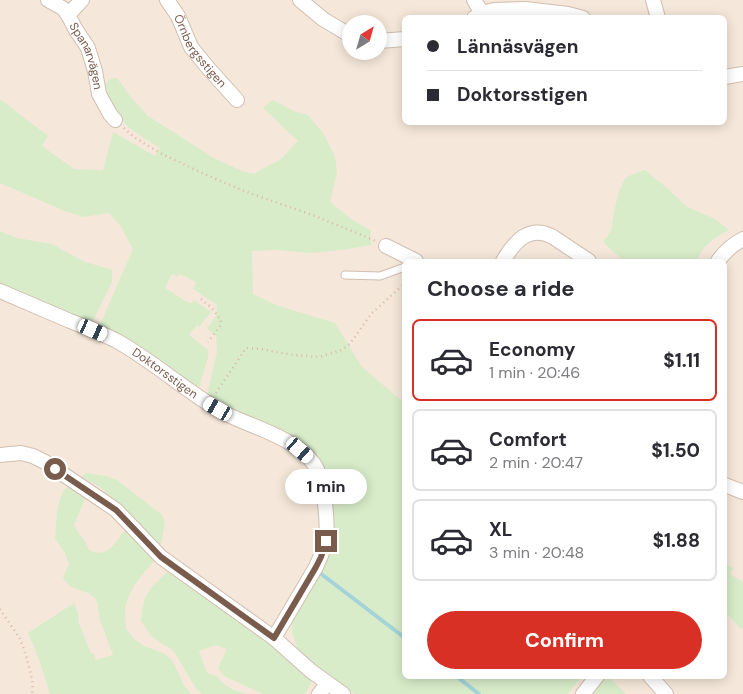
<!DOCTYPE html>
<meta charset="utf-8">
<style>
body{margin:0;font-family:"DM Sans",sans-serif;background:#f2f2f3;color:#2b2b33;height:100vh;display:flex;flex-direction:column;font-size:19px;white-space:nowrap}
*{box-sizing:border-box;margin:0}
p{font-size:16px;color:#7c7c81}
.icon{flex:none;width:28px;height:28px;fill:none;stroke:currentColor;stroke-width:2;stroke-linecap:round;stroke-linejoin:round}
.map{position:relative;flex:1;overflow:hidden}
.side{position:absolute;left:402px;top:259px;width:325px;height:420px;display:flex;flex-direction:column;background:#fff;border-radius:8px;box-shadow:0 2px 12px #0003}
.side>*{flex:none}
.banner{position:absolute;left:402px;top:15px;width:325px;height:110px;border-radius:8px;box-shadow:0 2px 12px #0003;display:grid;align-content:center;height:110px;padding:0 25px;background:#fff}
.needle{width:32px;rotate:37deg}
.buttons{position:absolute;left:342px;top:15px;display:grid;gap:10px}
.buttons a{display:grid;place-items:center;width:45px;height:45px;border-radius:50%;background:#fff;box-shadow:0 2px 12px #0003;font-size:25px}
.end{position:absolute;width:22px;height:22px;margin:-11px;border:6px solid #7a5c4d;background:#fff;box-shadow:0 0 0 2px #fff}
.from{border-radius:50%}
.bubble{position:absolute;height:35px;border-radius:18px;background:#fff;box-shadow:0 2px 12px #0003;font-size:16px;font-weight:800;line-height:35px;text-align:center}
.car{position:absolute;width:15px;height:30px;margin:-15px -8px;border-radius:6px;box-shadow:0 0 4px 1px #0007;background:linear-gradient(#fff 24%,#345 0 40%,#fff 0 76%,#345 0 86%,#fff 0)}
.banner b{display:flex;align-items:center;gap:18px;height:48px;font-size:19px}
.banner b+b{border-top:1px solid #e1e1e2}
.banner i{width:12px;height:12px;background:#2b2b33}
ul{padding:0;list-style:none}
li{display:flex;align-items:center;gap:15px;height:82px;margin:0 10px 8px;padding:0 15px;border:2px solid #e1e1e2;border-radius:8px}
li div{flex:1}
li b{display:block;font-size:19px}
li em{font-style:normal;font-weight:800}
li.current{border-color:#d93025}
li>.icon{width:45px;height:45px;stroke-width:1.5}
h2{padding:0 25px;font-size:22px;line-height:60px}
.action{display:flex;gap:10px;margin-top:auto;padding:10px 25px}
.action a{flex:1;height:58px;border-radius:30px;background:#d93025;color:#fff;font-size:20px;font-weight:800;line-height:58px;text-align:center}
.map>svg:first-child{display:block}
</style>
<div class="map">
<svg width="743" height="694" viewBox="0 0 743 694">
<rect width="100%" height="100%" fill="#fdf6ec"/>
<path fill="#f5e8da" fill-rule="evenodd" d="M 0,0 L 743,0 L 743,694 L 0,694 ZM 405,18 L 725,18 L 725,122 L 405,122 ZM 351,24 L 379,24 L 379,51 L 351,51 ZM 405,261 L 725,261 L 725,676 L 405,676 Z"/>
<g fill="#d8ecc9">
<path d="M 117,78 L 130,96 L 148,116 L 214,158 L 242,171 L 254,174 L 267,166 L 280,160 L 298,141 L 263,108 L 273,100 L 294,111 L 308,115 L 323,133 L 335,156 L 337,173 L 330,202 L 351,219 L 370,230 L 371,245 L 342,250 L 310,253 L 275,250 L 252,251 L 253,294 L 276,305 L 335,323 L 362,367 L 401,400 L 405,404 L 405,676 L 582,676 L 568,694 L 355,694 L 307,661 L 299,653 L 292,632 L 293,612 L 330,549 L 333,539 L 329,497 L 320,462 L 302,442 L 274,427 L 245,415 L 216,402 L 207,395 L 217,352 L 216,336 L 207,328 L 216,316 L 217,305 L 193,289 L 196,282 L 180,274 L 178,277 L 172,274 L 165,288 L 187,302 L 192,303 L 194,300 L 211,312 L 199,327 L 197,325 L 189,335 L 208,350 L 208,357 L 199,388 L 195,389 L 127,340 L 100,325 L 133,249 L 120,225 L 109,213 L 84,217 L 65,211 L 0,183 L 0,99 L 48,136 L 42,146 L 74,169 L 103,170 L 113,132 L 155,156 L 160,148 L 142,137 L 127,126 L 111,106 L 105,86 L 109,79 Z"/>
<path d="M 645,170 L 667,188 L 687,207 L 713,218 L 729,230 C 712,239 705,244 696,261 L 624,261 L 603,242 L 611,231 L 614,212 L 619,191 L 626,177 Z"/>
<path d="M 0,231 L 17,238 L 52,244 L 83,261 L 112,270 L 112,282 L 92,323 L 0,285 Z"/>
<path d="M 85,473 L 106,476 L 117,480 L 162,515 L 165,522 L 161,545 L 111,497 L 100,487 L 82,477 Z"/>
<path d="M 72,485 L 86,497 L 74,525 C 78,534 86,540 89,550 C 108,560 117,540 127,527 L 155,559 L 135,584 L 128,597 L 125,608 L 126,629 L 134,639 L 144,646 L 163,653 L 172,660 L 185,687 L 191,694 L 50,694 L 39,659 L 28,633 L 74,603 L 78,613 L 79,624 L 91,653 L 93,653 L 96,660 L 113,655 L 100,620 L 98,610 L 98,604 L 95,598 L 88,593 L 71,587 L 63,578 L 69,564 L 65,553 L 55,538 L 57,512 L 60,499 L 65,489 Z"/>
<path d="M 725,564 L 733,568 L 730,574 L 743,582 L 743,628 L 741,629 L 725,612 Z"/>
<path d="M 168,571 L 173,573 L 260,631 L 310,675 L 311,684 L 305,694 L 264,694 L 241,684 L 224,676 L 218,668 L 227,649 L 216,645 L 199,651 L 207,673 L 217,676 L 225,685 L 234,690 L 247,694 L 202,694 L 197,690 L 176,655 L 171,649 L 162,644 L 156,639 L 151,636 L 141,621 L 142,610 L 145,598 L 150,589 Z"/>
<path d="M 602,676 L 607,676 L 626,694 L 588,694 Z"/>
</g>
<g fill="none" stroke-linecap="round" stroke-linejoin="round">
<g stroke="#a5d3da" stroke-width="4">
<path d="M 320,573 L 405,638"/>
<path d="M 456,676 L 479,694"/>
</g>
<defs>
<path id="service" d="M 345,275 L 380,276 L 405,267"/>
<g id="minor">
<path id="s1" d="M 48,0 L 64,9 L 68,15 L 76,30 L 88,48 L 95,71 L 99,94 L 110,114 L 115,120"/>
<path id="s2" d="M 167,0 L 178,16 L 191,47 L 209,69 L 237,100"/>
<path d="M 300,0 L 323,19 L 351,36"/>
<path d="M 474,0 L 482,13"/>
<path d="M 653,0 L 658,18"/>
<path d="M 68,15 L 82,0"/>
<path d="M 474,18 L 482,13 L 494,10 L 525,9 L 568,14 L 583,18"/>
<path d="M 379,41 L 405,39"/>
<path d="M 725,77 L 743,74"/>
<path d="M 386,246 L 416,261"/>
<path d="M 503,261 C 514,242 529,224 553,237 L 589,261"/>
<path d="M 718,261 C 725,251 732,245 743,239"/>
<path id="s3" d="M 0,291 C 23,301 47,311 70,321 C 85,327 101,333 115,340 C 154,361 187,393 226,414 C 253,427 297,439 314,464 C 324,478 328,521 326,538 C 325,548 320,558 316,567 L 274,638"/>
<path d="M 0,455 L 21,453 L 33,456 L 45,462 L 103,501 L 116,510 L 161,557 L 274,638 L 311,671 L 343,694"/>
<path d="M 725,485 L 743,492"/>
<path d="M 650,676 L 666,694"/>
<path d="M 319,694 L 327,684"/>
<path d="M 583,694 L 597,676"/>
</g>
</defs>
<use href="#service" stroke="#d1beb0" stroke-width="9"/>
<use href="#minor" stroke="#d1beb0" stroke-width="16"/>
<g stroke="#d9b8a5" stroke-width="2.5" stroke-dasharray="1 4" stroke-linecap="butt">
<path d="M 124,128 L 134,137 L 160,153 L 200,172 L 244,191 L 315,216 L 376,241"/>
<path d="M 201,299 L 212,308 L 221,320 L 220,326 L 208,342"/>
<path d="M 216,393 L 246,348 L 261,349 L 293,355 L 319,357 L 342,350 L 350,344 L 371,314 L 405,283"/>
<path d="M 0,609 C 6,619 14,629 20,639 C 25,651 35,682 32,694"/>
</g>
<use href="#service" stroke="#fff" stroke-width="7"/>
<use href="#minor" stroke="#fff" stroke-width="14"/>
</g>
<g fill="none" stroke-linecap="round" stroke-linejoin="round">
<path stroke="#7a5c4d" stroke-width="6" d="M 55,469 L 116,510 L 161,557 L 274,638 L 316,567 L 321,557 L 326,541"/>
</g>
<g text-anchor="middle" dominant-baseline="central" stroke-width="4" stroke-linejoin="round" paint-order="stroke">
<g font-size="12" fill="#7a5c4d" stroke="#fffaf3">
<text stroke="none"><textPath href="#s2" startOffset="61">Örnbergsstigen</textPath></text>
<text stroke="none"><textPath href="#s1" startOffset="71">Spanarvägen</textPath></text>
<text stroke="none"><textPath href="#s3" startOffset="185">Doktorsstigen</textPath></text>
</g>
</g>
</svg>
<div class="buttons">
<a><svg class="needle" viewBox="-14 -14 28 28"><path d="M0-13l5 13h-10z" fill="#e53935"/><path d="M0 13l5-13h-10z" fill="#7c7c81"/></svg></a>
</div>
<i class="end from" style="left:55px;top:469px"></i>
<i class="end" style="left:326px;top:541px"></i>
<div class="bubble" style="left:285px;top:469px;width:82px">1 min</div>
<i class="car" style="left:93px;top:330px;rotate:114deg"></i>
<i class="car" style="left:218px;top:409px;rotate:300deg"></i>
<i class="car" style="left:300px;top:450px;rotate:131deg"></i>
<div class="banner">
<b><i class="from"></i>Lännäsvägen</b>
<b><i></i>Doktorsstigen</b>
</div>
<section class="side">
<h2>Choose a ride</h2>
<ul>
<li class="current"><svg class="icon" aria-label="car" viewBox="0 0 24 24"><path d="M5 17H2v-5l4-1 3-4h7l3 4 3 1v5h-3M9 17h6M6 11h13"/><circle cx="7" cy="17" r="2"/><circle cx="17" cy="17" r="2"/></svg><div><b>Economy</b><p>1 min · 20:46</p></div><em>$1.11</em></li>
<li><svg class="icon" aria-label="car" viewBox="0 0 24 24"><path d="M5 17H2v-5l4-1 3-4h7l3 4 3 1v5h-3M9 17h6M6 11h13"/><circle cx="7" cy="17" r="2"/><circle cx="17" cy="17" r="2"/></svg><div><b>Comfort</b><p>2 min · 20:47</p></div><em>$1.50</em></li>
<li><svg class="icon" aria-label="car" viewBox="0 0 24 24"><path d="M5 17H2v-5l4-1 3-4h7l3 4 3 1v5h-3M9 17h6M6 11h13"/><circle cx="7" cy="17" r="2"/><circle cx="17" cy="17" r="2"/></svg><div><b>XL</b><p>3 min · 20:48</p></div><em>$1.88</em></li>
</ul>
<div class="action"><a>Confirm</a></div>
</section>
</div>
